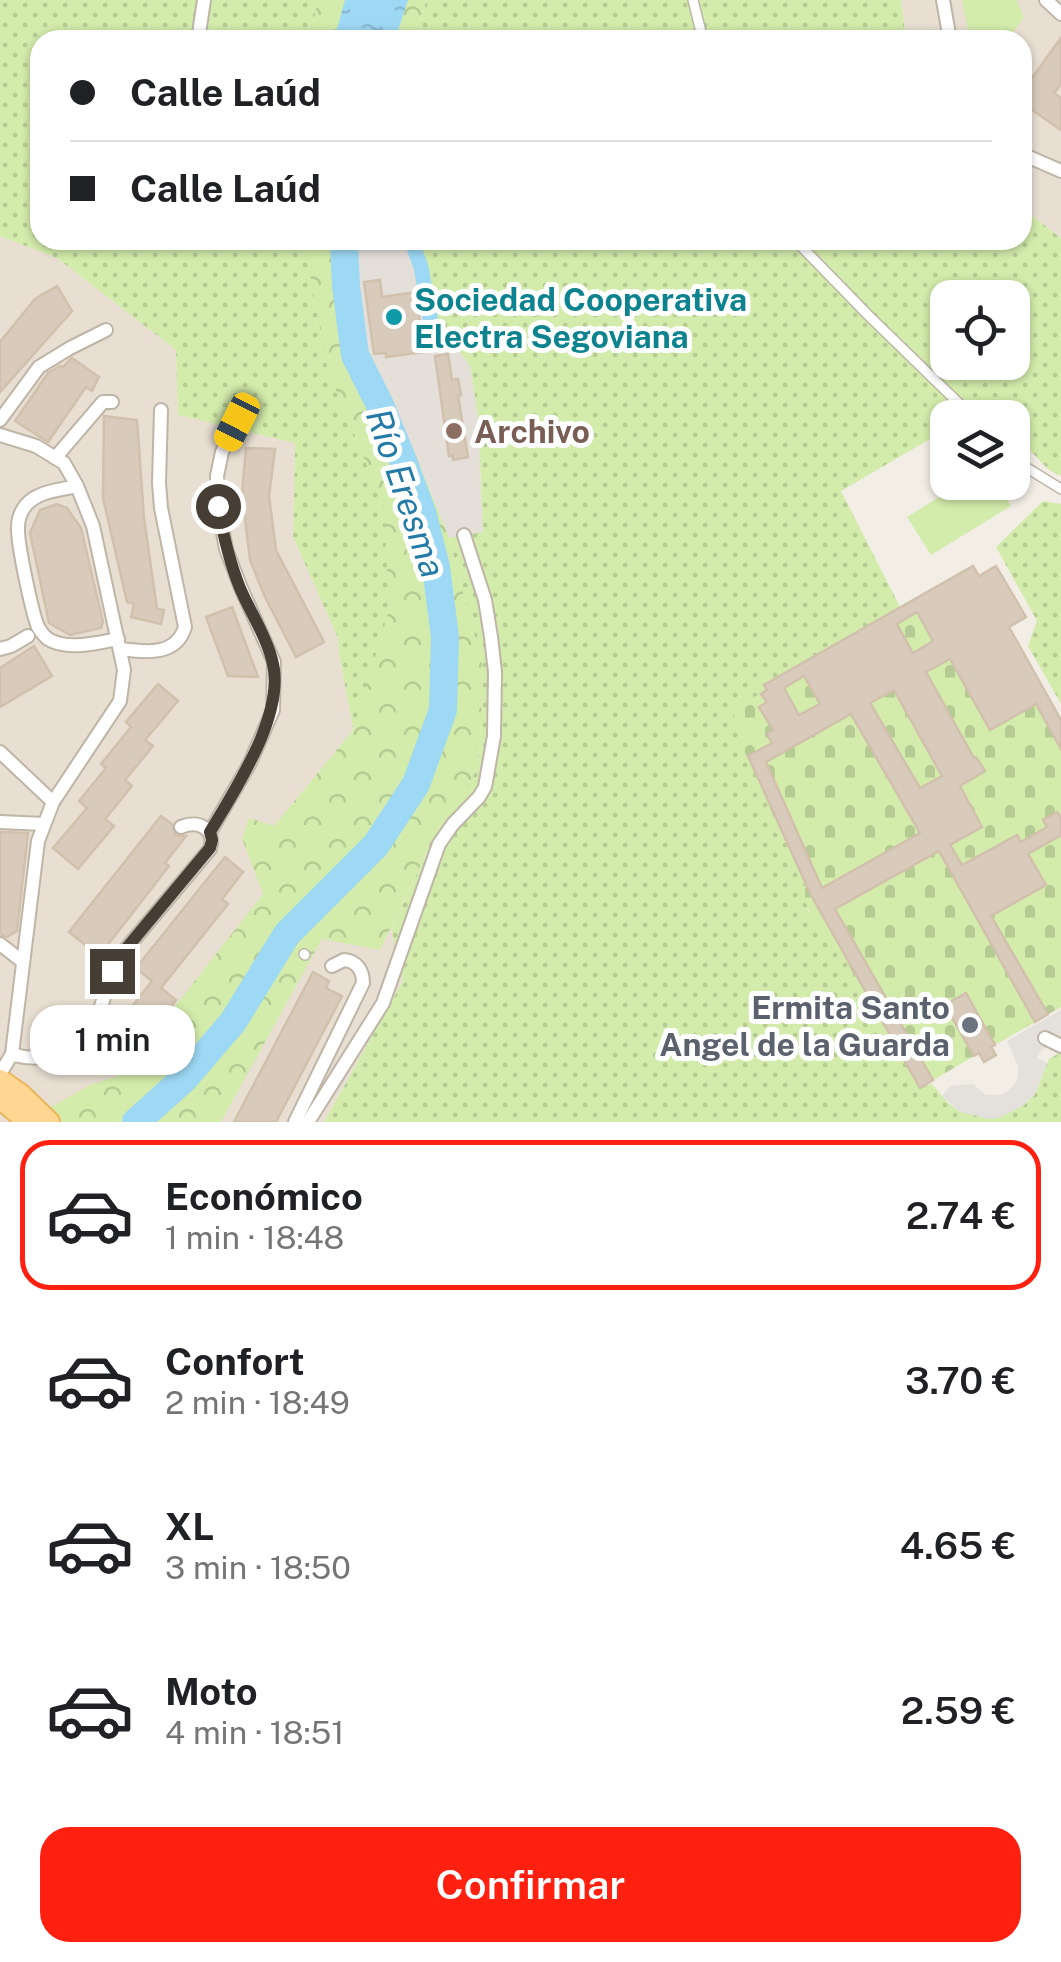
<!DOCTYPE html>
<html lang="es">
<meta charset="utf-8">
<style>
body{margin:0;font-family:"Public Sans",sans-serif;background:#f6f6f6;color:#202124;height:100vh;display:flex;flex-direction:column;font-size:38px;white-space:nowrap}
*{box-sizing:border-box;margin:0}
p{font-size:32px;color:#757577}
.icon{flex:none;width:55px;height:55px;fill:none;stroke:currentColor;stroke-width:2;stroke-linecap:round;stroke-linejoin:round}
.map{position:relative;height:1122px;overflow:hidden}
.side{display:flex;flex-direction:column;background:#fff;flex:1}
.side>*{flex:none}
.hud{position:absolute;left:30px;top:30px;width:1002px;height:220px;border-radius:30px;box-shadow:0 2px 8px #0004;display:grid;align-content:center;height:220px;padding:0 40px;background:#fff}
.buttons{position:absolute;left:930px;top:280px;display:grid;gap:20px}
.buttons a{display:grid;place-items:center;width:100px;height:100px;border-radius:20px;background:#fff;box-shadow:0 2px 8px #0004;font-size:50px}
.end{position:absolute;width:45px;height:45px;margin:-22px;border:12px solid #463e34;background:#fff;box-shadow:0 0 0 5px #fff}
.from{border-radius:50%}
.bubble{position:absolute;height:70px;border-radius:30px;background:#fff;box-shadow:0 2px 8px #0004;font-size:32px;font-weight:600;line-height:70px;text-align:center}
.car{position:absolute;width:30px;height:60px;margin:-30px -15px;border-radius:12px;box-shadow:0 0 8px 2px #0007;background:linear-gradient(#f5c518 24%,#345 0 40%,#f5c518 0 76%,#345 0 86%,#f5c518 0)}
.hud b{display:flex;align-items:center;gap:35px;height:95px;font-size:38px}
.hud b+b{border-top:2px solid #e0e0e0}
.hud i{width:25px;height:25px;background:#202124}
ul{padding:18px 0 0;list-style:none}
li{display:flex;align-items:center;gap:30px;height:150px;margin:0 20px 15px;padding:0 20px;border:5px solid transparent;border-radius:30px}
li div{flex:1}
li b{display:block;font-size:38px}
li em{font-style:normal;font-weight:600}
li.current{border-color:#ff2010}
li>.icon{width:90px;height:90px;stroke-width:1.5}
.primary-button{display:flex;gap:20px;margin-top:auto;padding:20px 40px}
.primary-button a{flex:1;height:115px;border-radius:30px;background:#ff2010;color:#fff;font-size:40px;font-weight:600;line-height:115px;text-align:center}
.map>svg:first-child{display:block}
</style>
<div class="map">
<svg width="1061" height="1122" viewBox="0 0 1061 1122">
<defs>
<pattern id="grass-dots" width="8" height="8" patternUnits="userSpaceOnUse" patternTransform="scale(2.5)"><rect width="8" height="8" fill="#d3ebab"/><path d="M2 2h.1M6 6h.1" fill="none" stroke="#b6cb94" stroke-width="1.8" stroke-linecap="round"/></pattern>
<pattern id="forest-crowns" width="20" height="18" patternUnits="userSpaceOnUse" patternTransform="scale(2.5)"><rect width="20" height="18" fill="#d3ebab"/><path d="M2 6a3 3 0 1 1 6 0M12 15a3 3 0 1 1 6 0" fill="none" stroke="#b6cb94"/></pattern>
<pattern id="cemetery-stones" width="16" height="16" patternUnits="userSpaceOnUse" patternTransform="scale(2.5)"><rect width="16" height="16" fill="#d3ebab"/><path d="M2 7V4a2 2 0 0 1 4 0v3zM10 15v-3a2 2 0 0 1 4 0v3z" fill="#b6cb94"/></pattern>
<pattern id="water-ripples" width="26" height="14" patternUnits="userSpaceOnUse" patternTransform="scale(2.5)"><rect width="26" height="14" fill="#9dd8f4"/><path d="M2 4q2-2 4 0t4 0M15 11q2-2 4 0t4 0" fill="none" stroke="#89bad2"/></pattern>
</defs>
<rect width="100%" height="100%" fill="#f3eee5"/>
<g fill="#e8dfd2">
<path d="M 901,0 L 1061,0 L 1061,238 L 1023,209 L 1022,40 L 906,40 Z"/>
<path d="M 0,236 L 57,258 L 176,350 L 178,415 L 295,442 L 293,537 L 338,638 L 339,655 L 403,981 L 324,1122 L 0,1122 Z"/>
</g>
<path fill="#e5dfda" d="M 349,240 L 406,240 L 436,318 L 470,366 L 478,416 L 483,533 L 449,538 L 415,453 L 369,365 L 367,348 L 354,300 Z"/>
<g fill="url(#grass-dots)" fill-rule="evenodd">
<path d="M 0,0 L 370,0 L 361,40 L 40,40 L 40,240 L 344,240 L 355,355 L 401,456 L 376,845 L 339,655 L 338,638 L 293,537 L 295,443 L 178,415 L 176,350 L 57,258 L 0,236 Z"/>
<path d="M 426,0 L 901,0 L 906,40 L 417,40 Z"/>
<path d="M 1023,209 L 1061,238 L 1061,476 L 1049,470 L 1013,433 L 1012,418 L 971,416 L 948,418 L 947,429 L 841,491 L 900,607 L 765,684 L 767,690 L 741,742 L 806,887 L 808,911 L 826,926 L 920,1088 L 932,1084 L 948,1103 L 960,1112 L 1024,1105 L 1035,1094 L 1049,1059 L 1061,1052 L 1061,1122 L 324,1122 L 403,981 L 391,928 L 440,825 L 479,767 L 483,668 L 449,538 L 483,532 L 478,416 L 470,366 L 436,318 L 406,240 L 1022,240 ZM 948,298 L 1012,298 L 1012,362 L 948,362 Z"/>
<path d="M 1043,501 L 1061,504 L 1061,704 L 1028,646 L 1037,621 L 996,547 Z"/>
</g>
<g fill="url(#forest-crowns)">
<path d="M 318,0 L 426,0 L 417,40 L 309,40 Z"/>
<path d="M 307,240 L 349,240 L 354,300 L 367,348 L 369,365 L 374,365 L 415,453 L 449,538 L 483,668 L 479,767 L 440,825 L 380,950 L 322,939 L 221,1122 L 24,1122 L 90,1085 L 121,1075 L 263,894 L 242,839 L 249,818 L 274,826 L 354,729 L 389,610 L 384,507 L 328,371 L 308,263 Z"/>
</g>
<path fill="url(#cemetery-stones)" d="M 973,566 L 979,576 L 996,566 L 1026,617 L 1009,628 L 1061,720 L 1061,1007 L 995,1045 L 966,993 L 946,1004 L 974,1056 L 920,1088 L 826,927 L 819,930 L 799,890 L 805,886 L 740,741 L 743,739 L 732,710 L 766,690 L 764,685 Z"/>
<g fill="#d3ebab">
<path d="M 962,0 L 1017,0 L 1024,18 L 1007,40 L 970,40 Z"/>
<path d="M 962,483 L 997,483 L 1011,506 L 931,555 L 907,517 Z"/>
</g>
<path fill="#e4e1dd" d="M 1061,1010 L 1061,1037 L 1039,1053 L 1037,1058 L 1047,1063 L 1035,1094 L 1024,1105 L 1001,1117 L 989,1119 L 960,1112 L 942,1096 L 950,1086 L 973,1084 L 986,1095 L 1000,1095 L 1007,1092 L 1016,1082 L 1018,1076 L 1018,1066 L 1007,1041 Z"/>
<path fill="url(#water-ripples)" d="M 345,0 L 408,0 L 395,40 L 334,40 Z"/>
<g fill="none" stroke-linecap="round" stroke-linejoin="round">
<path stroke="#9dd8f4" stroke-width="15" d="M 411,240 L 421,267 L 434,340"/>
<path stroke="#9dd8f4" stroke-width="28" d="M 136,1122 L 185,1078 L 233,1022 L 287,934 L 376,845 L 416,784 L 443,710 L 445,637 L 436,567 L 422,512 L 401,456 L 380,405 L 355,355 L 346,286 L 344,240"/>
</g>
<g fill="#d9cbbc" stroke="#d1c0ac" stroke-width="2.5" fill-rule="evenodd">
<path d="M 1061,38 L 1061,84 L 1054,93 L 1061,98 L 1061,130 L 1022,103 L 1022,92 Z"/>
<path d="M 380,280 L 382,297 L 416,292 L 424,352 L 386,357 L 386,353 L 374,354 L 364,282 Z"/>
<path d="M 57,286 L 72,311 L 0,392 L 0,342 L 35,299 Z"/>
<path d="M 448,354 L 452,380 L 458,379 L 461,395 L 458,396 L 468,457 L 453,460 L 452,455 L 449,456 L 435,356 Z"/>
<path d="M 72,358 L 99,377 L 92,391 L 86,387 L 48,442 L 15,421 L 48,373 L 60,366 L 63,367 Z"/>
<path d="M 104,416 L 137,420 L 144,518 L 157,609 L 164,610 L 161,624 L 131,617 L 134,604 L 127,602 L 103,498 Z"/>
<path d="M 246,448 L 275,449 L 269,496 L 276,550 L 324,642 L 296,657 L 264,595 L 250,560 L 242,493 Z"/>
<path d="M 57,504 L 67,508 L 81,528 L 103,622 L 101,628 L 70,635 L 49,623 L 30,533 L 40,510 Z"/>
<path d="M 973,566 L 979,576 L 996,566 L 1026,617 L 1009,627 L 1061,720 L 1061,749 L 1036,704 L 990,730 L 950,659 L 926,672 L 974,758 L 976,757 L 985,771 L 960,786 L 982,827 L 950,845 L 962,865 L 1017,835 L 1021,842 L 1047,827 L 1043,820 L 1057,812 L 1061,818 L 1061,835 L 1028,854 L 1046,885 L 991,916 L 1048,1014 L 1035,1022 L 939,851 L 835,909 L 933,1080 L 920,1088 L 811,895 L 748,756 L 772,743 L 767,734 L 773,730 L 759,707 L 767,702 L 761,694 L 767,690 L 764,685 ZM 917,612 L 933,641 L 913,653 L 897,624 ZM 804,676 L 820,704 L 799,715 L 784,688 ZM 894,690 L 942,776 L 920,788 L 870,703 ZM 851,714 L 920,833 L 822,888 L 766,762 Z"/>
<path d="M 232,607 L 258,677 L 228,676 L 206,617 Z"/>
<path d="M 34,646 L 52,676 L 0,707 L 0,668 Z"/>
<path d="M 158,684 L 178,701 L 145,740 L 153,746 L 125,780 L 132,786 L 105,819 L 114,826 L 78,869 L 53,848 L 87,808 L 79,801 L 106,768 L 101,764 L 131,727 L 126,722 Z"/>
<path d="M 161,816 L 172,824 L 175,835 L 186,836 L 165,863 L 169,866 L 99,956 L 69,932 Z"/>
<path d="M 0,832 L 28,833 L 17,931 L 7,937 L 0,934 Z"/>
<path d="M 225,857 L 243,872 L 222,899 L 228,904 L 161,988 L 176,1000 L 130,1059 L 106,1040 L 152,981 L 136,968 Z"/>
<path d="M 313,972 L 329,981 L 326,988 L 342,996 L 276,1122 L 234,1122 Z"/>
<path d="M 966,993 L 995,1045 L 991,1047 L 996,1055 L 984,1062 L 979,1053 L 974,1056 L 945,1005 Z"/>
<path d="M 51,1010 L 71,1012 L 69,1030 L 66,1030 L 65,1038 L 35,1035 L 36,1019 L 50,1020 Z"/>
</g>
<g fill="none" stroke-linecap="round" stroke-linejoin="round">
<defs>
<g id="pedestrian">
<path d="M 693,0 L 703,40"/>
<path d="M 795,240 L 869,316 L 974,418"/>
<path d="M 1012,455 L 1024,466 L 1061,489"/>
<path d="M 304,954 L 305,955"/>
</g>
<g id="minor">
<path d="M 943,0 L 950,40"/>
<path d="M 1046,0 L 1061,14"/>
<path d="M 198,40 L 204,0"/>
<path d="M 1022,154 L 1061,171"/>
<path d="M 0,420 L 39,367 L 70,348 L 106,330"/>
<path d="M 0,435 L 36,446 L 64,463 L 77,486 L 93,526 L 124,670 L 120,701 L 53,802 L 38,841 L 12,1054 L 0,1074"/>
<path d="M 55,458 L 103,402 L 112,402"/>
<path d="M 77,486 C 60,490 38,491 26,505 C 21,511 18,519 18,527 C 17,543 32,612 38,627 C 41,632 44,636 48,639 C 67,651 97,643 118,639"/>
<path d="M 0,649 L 11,646 L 28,636"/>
<path d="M 120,649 C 144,652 176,657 185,627 L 161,508 L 159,483 L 161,410"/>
<path d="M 0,752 L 53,802"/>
<path d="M 0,822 L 44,824"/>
<path d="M 210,832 L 249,765 L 273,710 L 274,662 L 241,588 L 226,549 L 218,506 L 217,476 L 222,452 L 237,423"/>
<path d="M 0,944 L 23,962"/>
<path d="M 1045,1038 L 1061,1046"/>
<path d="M 12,1054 C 27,1059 37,1058 52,1056 C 105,1047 98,992 120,956 L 210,849 C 216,828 198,820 181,827"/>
<path d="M 295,1122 L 363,983 C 363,971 357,961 344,960 L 332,966"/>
<path d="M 308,1122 L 383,1003 L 439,844 L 453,824 L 479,797 L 485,787 L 494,736 L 495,672 L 491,637 L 485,600 L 464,535"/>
</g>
<g id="primary">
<path d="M 0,1080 L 20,1094 L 49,1122"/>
<path d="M 0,1098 L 28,1122"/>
</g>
</defs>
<use href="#pedestrian" stroke="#bfb5a7" stroke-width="12"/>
<use href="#minor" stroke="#bfb5a7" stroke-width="16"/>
<use href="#primary" stroke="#ebb45b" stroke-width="24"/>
<use href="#pedestrian" stroke="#fff" stroke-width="9"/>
<use href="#minor" stroke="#fff" stroke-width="12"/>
<use href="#primary" stroke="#ffd792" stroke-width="20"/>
</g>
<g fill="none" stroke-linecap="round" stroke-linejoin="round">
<path stroke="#463e34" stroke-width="12" d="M 112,971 L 120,956 L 210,848 L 212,840 L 210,832 C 236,788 287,712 272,660 C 266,635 250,612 240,588 C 229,561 223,534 218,506"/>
</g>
<circle fill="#0f9aa8" stroke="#fff" stroke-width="4" cx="394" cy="317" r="10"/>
<circle fill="#8d6e63" stroke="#fff" stroke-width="4" cx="454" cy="431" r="10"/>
<circle fill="#6b7280" stroke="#fff" stroke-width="4" cx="970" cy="1025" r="10"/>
<g text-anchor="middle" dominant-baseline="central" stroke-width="10" stroke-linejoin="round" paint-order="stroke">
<g font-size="32" font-weight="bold" fill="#0d838f" stroke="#fff" text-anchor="start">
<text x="414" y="299">Sociedad Cooperativa<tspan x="414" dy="37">Electra Segoviana</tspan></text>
</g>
<g font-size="32" font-weight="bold" fill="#785e54" stroke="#fff" text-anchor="start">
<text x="474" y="431">Archivo</text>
</g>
<g font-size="32" font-weight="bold" fill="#5b616d" stroke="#fff" text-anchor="end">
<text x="950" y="1007">Ermita Santo<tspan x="950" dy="37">Angel de la Guarda</tspan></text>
</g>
<g font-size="35" font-style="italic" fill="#257ba7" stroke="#fff">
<text transform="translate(406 493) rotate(71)">Río Eresma</text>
</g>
</g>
</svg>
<div class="buttons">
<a><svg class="icon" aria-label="locate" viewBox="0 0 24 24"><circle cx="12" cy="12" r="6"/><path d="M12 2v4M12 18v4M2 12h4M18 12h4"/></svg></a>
<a><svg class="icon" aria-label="layers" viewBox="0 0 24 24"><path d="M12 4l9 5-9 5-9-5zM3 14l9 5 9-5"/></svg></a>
</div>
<i class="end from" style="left:218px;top:506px"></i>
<i class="end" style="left:112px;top:971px"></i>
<div class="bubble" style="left:30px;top:1005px;width:165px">1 min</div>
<i class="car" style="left:237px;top:422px;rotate:207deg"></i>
<div class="hud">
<b><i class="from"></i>Calle Laúd</b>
<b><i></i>Calle Laúd</b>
</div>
</div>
<section class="side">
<ul>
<li class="current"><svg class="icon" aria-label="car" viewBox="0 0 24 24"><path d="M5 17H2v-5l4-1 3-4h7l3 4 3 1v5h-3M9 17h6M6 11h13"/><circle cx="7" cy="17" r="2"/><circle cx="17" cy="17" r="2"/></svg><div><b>Económico</b><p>1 min · 18:48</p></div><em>2.74 €</em></li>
<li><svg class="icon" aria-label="car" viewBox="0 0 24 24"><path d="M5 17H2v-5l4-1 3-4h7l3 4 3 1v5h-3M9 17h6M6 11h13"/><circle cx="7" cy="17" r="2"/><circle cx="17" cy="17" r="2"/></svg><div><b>Confort</b><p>2 min · 18:49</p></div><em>3.70 €</em></li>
<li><svg class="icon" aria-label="car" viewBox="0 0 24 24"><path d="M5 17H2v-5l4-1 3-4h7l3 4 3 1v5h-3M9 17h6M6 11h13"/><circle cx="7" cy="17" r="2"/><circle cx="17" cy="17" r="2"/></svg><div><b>XL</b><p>3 min · 18:50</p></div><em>4.65 €</em></li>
<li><svg class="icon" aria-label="car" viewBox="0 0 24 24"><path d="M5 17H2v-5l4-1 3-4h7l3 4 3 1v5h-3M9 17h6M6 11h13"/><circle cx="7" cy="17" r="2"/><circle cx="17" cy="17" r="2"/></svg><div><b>Moto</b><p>4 min · 18:51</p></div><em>2.59 €</em></li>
</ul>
<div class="primary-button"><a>Confirmar</a></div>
</section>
